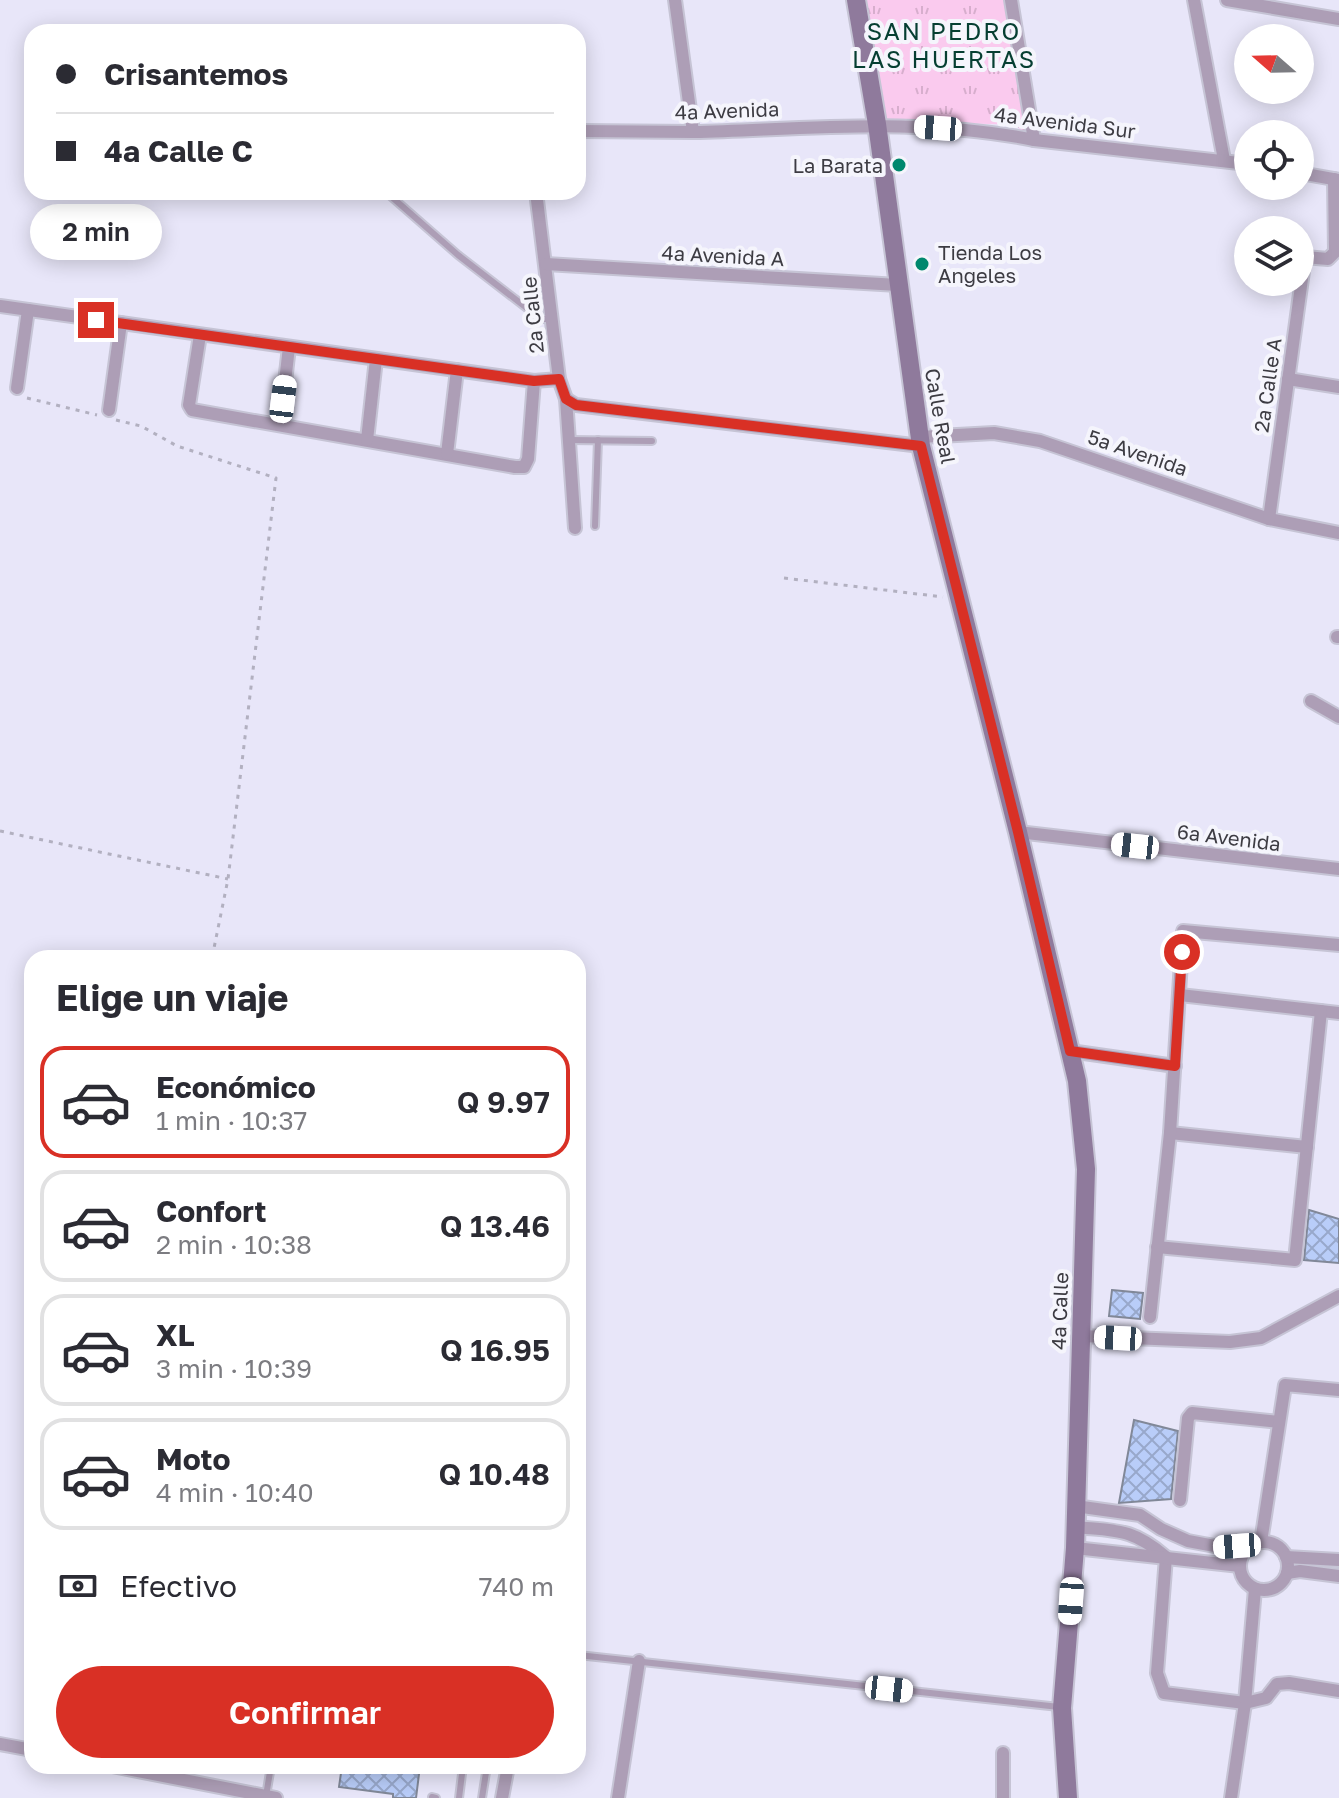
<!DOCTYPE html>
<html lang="es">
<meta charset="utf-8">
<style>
body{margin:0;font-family:"Golos Text",sans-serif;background:#f7f7f7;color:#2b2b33;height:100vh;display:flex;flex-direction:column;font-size:30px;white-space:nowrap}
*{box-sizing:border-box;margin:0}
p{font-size:26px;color:#7c7c81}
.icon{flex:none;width:44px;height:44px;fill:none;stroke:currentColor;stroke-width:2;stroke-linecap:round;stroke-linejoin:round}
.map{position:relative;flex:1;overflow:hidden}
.details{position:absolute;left:24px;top:950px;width:562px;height:824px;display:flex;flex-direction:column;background:#fff;border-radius:24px;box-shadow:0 4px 20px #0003}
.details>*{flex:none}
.hud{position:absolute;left:24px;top:24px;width:562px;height:176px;border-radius:24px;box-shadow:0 4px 20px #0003;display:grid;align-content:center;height:176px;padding:0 32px;background:#fff}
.needle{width:52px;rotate:290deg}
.tools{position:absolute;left:1234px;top:24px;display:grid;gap:16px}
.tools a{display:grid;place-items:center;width:80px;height:80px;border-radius:50%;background:#fff;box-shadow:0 4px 20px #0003;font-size:40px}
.end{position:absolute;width:36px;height:36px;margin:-18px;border:10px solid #d93025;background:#fff;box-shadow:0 0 0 4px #fff}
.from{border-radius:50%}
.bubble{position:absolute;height:56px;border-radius:28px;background:#fff;box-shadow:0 4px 20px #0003;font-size:26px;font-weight:600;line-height:56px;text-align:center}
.car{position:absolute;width:24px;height:48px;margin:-24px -12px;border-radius:10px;box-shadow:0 0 6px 2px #0007;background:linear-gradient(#fff 24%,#345 0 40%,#fff 0 76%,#345 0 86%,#fff 0)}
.hud b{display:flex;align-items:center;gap:28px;height:76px;font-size:30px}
.hud b+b{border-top:2px solid #e1e1e2}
.hud i{width:20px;height:20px;background:#2b2b33}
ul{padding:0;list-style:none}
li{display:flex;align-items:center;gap:24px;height:112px;margin:0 16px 12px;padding:0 16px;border:4px solid #e1e1e2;border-radius:24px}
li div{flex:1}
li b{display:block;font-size:30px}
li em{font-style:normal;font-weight:600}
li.selected{border-color:#d93025}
li>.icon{width:72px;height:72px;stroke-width:1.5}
h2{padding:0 32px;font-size:36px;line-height:96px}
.pay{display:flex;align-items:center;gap:20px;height:88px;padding:0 32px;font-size:30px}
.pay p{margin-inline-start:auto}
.primary-button{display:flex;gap:16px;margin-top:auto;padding:16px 32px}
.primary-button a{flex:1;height:92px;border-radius:48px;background:#d93025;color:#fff;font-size:32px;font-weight:600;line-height:92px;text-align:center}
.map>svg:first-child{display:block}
</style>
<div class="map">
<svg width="1339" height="1798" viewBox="0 0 1339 1798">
<defs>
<pattern id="grass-tufts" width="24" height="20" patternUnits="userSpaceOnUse" patternTransform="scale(2)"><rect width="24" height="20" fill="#facaee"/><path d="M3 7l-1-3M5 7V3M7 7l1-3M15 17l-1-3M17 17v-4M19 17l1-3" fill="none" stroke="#d7aecd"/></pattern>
<pattern id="building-cross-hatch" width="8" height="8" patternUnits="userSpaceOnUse" patternTransform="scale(2)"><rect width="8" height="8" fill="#b9cdf9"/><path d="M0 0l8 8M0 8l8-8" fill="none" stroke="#98a8cb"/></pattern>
</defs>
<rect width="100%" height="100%" fill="#e8e6f9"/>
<path fill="url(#grass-tufts)" d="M 862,0 L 1007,0 L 1029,131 L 1021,130 L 1015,125 L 882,120 Z"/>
<g fill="url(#building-cross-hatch)" stroke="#818898" stroke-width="2">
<path d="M 1309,1210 L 1339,1219 L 1339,1263 L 1304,1260 Z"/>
<path d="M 1112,1290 L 1143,1293 L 1140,1319 L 1109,1316 Z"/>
<path d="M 1134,1420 L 1178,1431 L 1171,1499 L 1119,1503 Z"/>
<path d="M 342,1766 L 420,1766 L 416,1798 L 393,1798 L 393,1794 L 339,1787 Z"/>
</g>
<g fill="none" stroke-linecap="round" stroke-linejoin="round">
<defs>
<g id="service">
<path d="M 386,192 L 458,255 L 541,319 L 552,319"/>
<path d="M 569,440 L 652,441"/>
<path d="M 595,526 L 598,440"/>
<path d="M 578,1655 L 1059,1707"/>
<path d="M 266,1796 L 271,1766"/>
<path d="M 432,1797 L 436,1798"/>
<path d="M 459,1798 L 463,1766"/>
<path d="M 482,1798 L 487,1766"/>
</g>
<g id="minor">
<path d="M 675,0 L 693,132"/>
<path d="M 1011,0 L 1034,140"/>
<path d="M 1194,0 L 1224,160"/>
<path d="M 1227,0 L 1339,19"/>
<path d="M 578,131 C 617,131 655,132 694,132 C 808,129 922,117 1034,140 L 1248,164"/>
<path d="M 1300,173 L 1339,180"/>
<path d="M 536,192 L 559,379 L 566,399 L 575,528"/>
<path d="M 546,264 L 898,285"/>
<path d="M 0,306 L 534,381 L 559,379"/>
<path d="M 200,335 L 189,405 L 192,410 L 515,467 L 524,467 L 528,459 L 534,381"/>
<path d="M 1288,379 L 1339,387"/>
<path d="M 17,388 L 28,310"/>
<path d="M 566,399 L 576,405 L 921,446"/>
<path d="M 109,410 L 121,323"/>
<path d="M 280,425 L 289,347"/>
<path d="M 920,437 L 994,433 L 1040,441 L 1269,519 L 1339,533"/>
<path d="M 367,440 L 376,359"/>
<path d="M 447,454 L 457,370"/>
<path d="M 1269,519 L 1305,257 L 1328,259 L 1335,252 L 1334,179"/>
<path d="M 1337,637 L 1339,637"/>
<path d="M 1311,701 L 1339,717"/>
<path d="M 1018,832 L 1339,869"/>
<path d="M 1180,995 L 1339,1013"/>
<path d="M 1070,1051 L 1175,1066"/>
<path d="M 1170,1133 L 1307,1147"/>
<path d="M 1157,1247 L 1295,1260 L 1321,1011"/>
<path d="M 1150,1317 L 1170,1133 L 1183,931 L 1339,945"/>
<path d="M 1081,1336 L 1230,1342 L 1261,1338 L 1339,1296"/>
<path d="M 1180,1500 L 1188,1418 L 1192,1413 L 1279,1422"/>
<path d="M 1075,1506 L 1140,1515 L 1161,1529 L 1188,1541 L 1220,1547 L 1253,1545"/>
<path d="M 1075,1527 C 1117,1531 1132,1528 1166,1557 L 1157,1673 L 1164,1693 L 1245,1703 L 1266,1698 L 1277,1684 L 1289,1683 L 1339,1691"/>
<path d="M 1261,1542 L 1285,1385 L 1339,1390"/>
<circle cx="1264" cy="1566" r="24"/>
<path d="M 1075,1548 L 1240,1566"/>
<path d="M 1286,1557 L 1339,1560"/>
<path d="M 1287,1573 L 1300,1571 L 1339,1576"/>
<path d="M 0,1744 L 32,1750"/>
<path d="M 1003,1753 L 1003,1798"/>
<path d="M 112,1766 L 276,1798"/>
<path d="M 502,1798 L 508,1766"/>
<path d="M 618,1798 L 639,1661"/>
<path d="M 1231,1798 L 1245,1703 L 1255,1589"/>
</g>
<path id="secondary" d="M 856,0 L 877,124 L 921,446 L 1018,832 L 1077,1081 L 1086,1169 L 1075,1548 L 1062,1708 L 1068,1798"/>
</defs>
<use href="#service" stroke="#c6c4d5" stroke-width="10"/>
<use href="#minor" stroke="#c6c4d5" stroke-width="16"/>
<use href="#secondary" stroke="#c6c4d5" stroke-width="22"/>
<g stroke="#b2b0c0" stroke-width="3" stroke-dasharray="4 6" stroke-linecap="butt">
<path d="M 27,398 L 97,415"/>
<path d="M 116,420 L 141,426 L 177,446 L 276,478 L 228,879 L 212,958"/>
<path d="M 784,578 L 943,597"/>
<path d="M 0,831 L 228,879"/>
</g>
<use href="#service" stroke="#ad9eb6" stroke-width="6"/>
<use href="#minor" stroke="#ad9eb6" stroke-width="12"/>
<use href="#secondary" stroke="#8f7a9c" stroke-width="18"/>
</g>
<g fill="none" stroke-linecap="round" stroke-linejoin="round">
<path stroke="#d93025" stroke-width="10" d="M 96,320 L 534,381 L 559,379 L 566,399 L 576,405 L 921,446 L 1018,832 L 1070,1051 L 1175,1066 L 1182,952"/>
</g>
<g fill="#00886e" stroke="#f5f5fc" stroke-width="3">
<circle cx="899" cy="165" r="8"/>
<circle cx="922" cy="264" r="8"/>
</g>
<g text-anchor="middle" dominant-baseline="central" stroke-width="8" stroke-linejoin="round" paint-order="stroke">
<g font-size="20" fill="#3d3c43" stroke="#f5f5fc">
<text transform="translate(727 110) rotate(-2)">4a Avenida</text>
<text transform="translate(1065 122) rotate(7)">4a Avenida Sur</text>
<text transform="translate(723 255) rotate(3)">4a Avenida A</text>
<text transform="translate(532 315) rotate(-96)">2a Calle</text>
<text transform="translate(1267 385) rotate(-82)">2a Calle A</text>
<text transform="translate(941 416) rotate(80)">Calle Real</text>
<text transform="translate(1138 452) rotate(19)">5a Avenida</text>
<text transform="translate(1229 837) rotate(7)">6a Avenida</text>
<text transform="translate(1059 1311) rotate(-88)">4a Calle</text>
</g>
<g font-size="20" fill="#3d3c43" stroke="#f5f5fc" text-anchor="end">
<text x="883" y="165">La Barata</text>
<text x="938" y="252" text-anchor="start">Tienda Los<tspan x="938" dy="23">Angeles</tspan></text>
</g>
<g font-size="24" letter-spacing="2" fill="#063f32" stroke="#f5f5fc">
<text x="944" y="30">SAN PEDRO<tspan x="944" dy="28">LAS HUERTAS</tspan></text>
</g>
</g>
</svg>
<div class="tools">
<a><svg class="needle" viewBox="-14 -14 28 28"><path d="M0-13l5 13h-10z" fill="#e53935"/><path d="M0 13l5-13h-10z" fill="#7c7c81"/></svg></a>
<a><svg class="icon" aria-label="locate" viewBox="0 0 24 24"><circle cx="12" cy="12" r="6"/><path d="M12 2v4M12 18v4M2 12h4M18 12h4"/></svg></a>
<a><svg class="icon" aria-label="layers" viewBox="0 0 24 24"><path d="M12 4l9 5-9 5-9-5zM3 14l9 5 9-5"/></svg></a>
</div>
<i class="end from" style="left:1182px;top:952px"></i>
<i class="end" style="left:96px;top:320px"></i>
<div class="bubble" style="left:30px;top:204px;width:132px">2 min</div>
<i class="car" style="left:938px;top:128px;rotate:274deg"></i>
<i class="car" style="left:283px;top:399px;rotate:7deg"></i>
<i class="car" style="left:1135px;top:846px;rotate:276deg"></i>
<i class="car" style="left:1118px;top:1338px;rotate:273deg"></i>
<i class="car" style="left:1237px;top:1546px;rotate:266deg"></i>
<i class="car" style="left:1071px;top:1601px;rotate:184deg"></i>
<i class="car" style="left:889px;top:1689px;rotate:96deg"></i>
<div class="hud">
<b><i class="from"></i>Crisantemos</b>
<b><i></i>4a Calle C</b>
</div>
<section class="details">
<h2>Elige un viaje</h2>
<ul>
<li class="selected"><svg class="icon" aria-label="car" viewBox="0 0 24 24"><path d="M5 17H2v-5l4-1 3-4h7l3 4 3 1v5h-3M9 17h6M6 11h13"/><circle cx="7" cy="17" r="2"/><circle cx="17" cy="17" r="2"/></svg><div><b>Económico</b><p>1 min · 10:37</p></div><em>Q 9.97</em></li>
<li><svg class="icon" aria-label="car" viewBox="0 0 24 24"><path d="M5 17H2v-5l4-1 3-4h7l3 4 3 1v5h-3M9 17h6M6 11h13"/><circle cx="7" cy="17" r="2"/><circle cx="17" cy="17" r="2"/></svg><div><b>Confort</b><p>2 min · 10:38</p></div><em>Q 13.46</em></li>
<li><svg class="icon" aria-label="car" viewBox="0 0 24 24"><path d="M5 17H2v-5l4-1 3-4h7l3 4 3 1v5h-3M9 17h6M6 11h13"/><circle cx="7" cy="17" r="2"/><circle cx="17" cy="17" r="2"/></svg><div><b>XL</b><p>3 min · 10:39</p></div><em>Q 16.95</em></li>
<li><svg class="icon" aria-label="car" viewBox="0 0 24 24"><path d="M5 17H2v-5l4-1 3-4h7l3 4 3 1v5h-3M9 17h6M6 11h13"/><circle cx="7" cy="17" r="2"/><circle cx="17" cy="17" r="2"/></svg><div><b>Moto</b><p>4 min · 10:40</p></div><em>Q 10.48</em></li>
</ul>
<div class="pay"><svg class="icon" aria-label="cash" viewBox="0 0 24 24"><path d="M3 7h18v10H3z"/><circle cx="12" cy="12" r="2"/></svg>Efectivo<p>740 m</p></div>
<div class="primary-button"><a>Confirmar</a></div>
</section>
</div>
